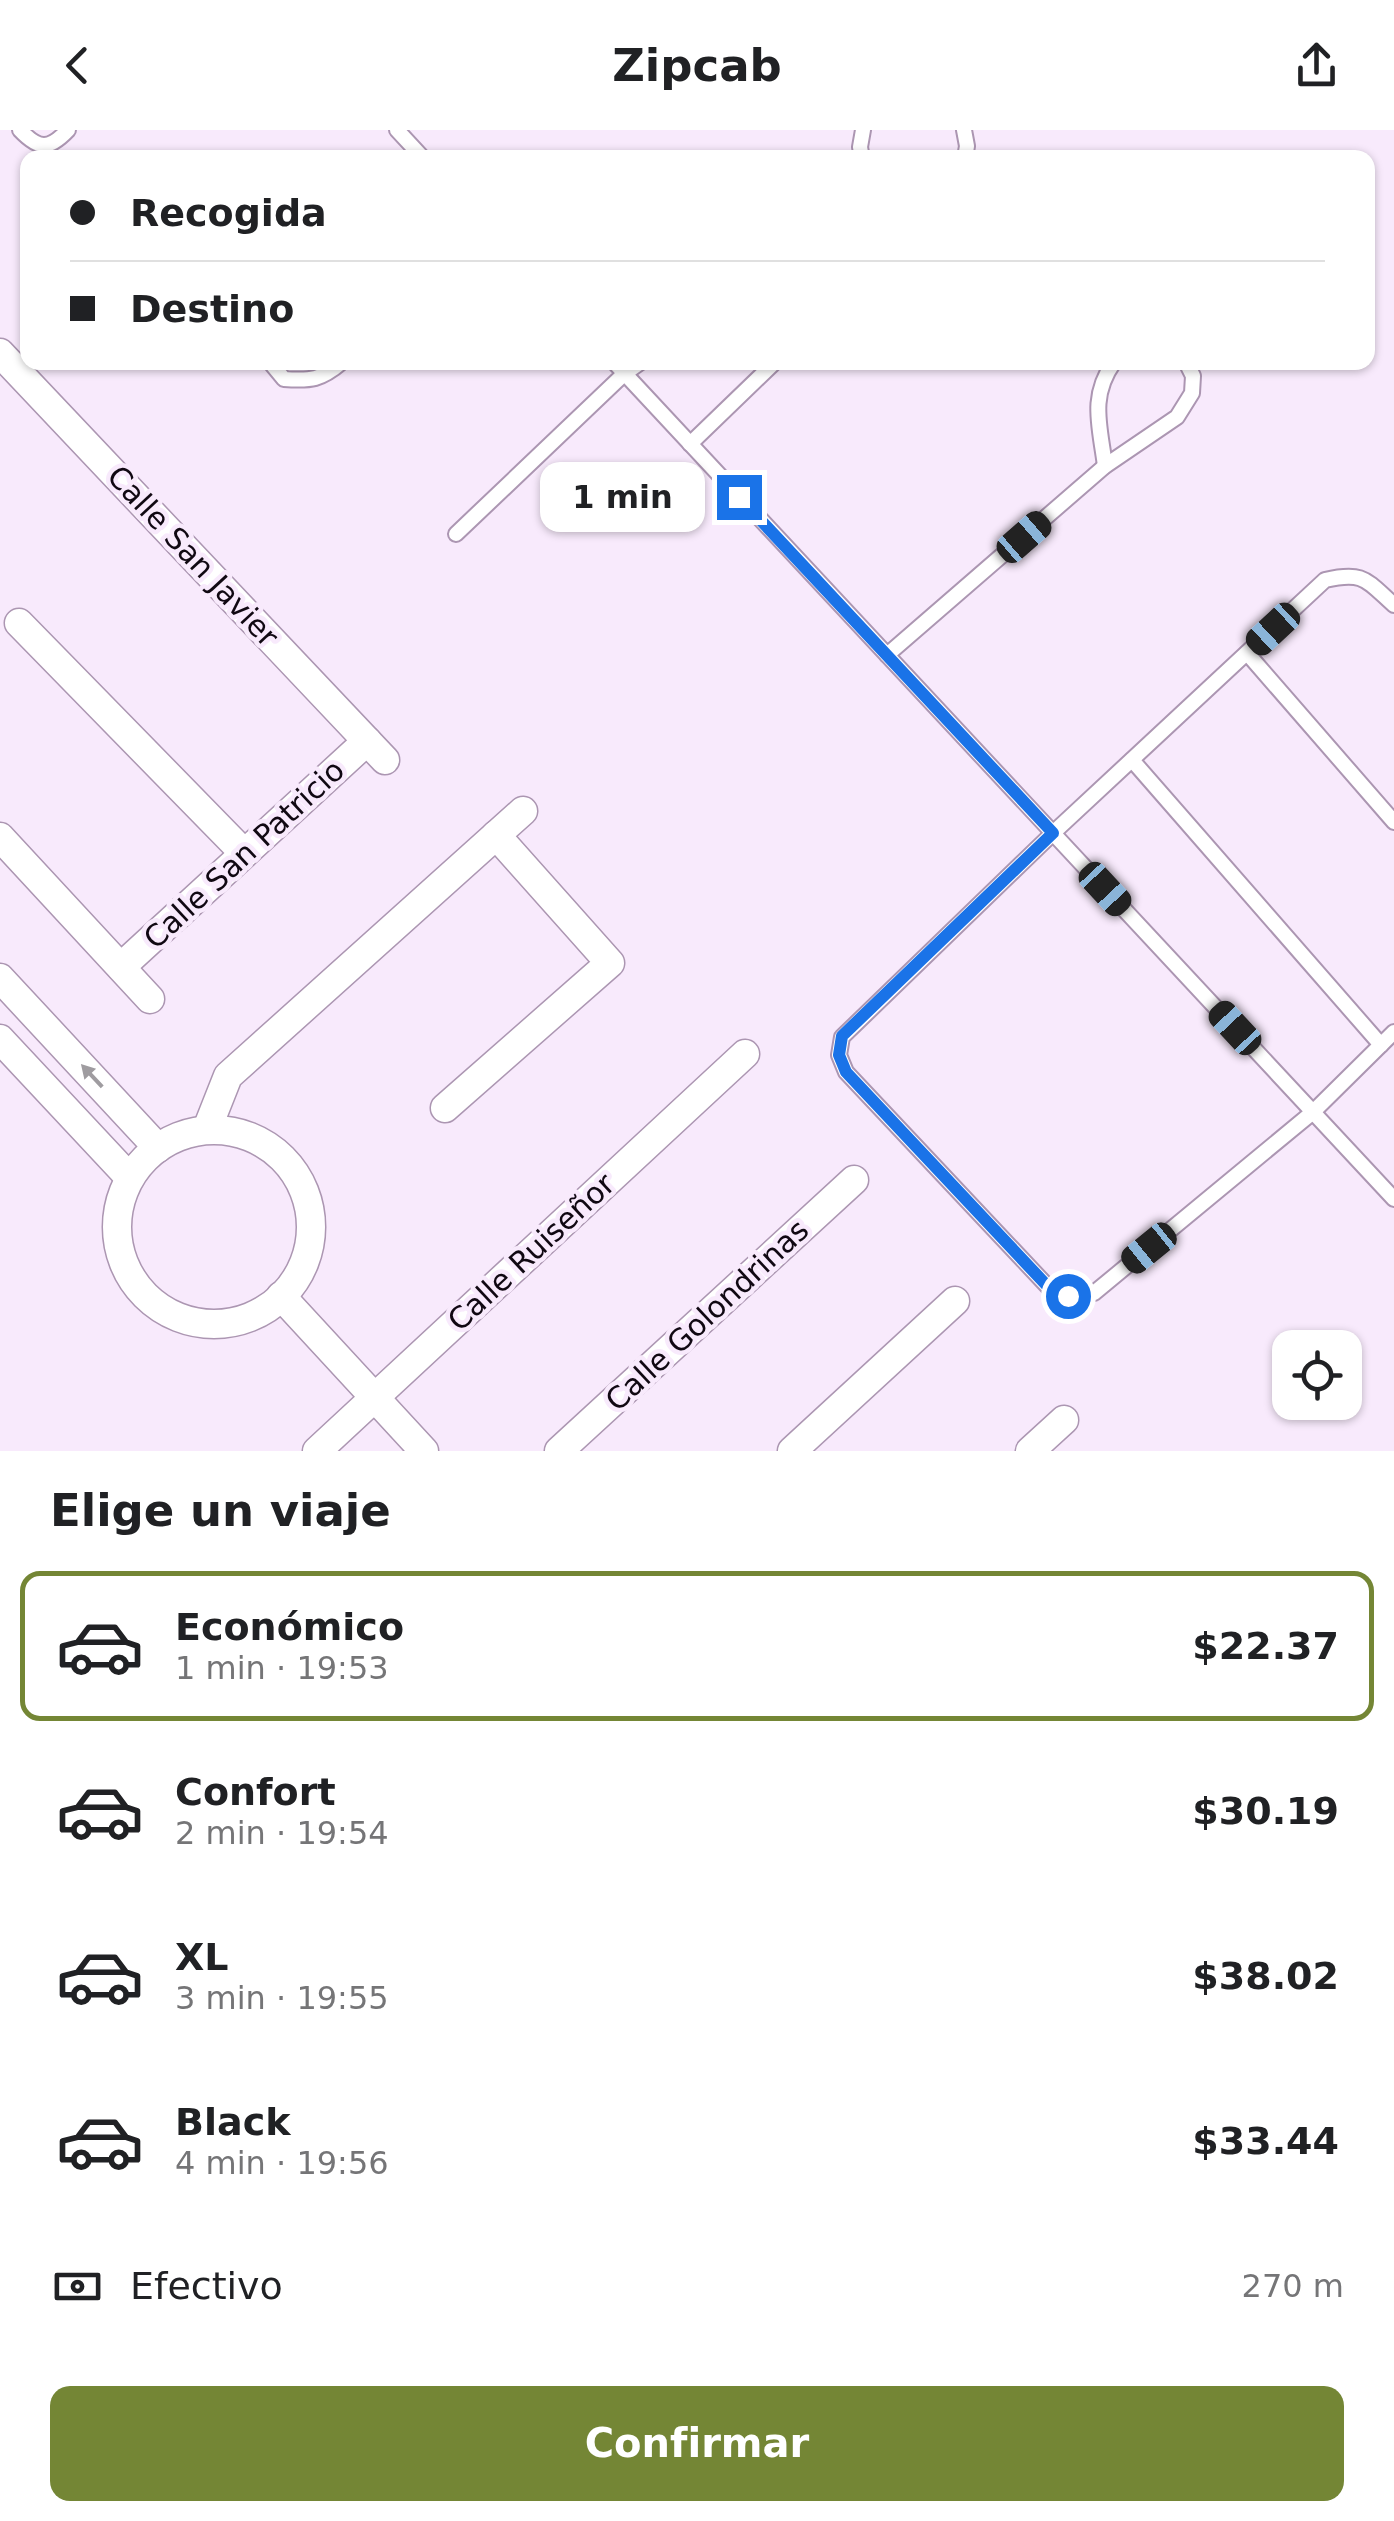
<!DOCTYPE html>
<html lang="es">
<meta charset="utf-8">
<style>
body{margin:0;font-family:"DejaVu Sans",sans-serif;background:#f6f6f6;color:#202124;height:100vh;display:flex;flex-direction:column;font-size:38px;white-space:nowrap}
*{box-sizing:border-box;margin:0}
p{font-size:32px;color:#757577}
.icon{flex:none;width:55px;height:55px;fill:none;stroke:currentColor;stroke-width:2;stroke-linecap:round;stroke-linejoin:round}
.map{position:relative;height:1321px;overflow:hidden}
.side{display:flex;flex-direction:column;background:#fff;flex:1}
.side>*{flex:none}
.banner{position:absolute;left:20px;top:20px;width:1355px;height:220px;border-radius:20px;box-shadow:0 2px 8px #0004;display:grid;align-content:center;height:220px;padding:0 50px;background:#fff}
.controls{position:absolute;left:1272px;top:1200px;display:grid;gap:20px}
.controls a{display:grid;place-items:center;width:90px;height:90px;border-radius:20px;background:#fff;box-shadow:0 2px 8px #0004;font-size:50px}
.end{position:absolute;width:45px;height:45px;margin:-22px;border:12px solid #1a73e8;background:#fff;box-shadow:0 0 0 5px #fff}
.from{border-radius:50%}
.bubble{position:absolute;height:70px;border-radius:20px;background:#fff;box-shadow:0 2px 8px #0004;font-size:32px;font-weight:800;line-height:70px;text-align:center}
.car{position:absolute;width:30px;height:60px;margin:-30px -15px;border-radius:12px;box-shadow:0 0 8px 2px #0007;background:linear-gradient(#222 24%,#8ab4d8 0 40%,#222 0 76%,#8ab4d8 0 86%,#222 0)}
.banner b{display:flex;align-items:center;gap:35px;height:95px;font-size:38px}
.banner b+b{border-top:2px solid #e0e0e0}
.banner i{width:25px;height:25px;background:#202124}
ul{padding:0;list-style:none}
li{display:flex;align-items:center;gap:30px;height:150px;margin:0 20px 15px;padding:0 30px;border:5px solid transparent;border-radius:20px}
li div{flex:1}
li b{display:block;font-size:38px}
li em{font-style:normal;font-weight:800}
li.active{border-color:#748635}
li>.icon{width:90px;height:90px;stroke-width:1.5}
h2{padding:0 50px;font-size:45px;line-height:120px}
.pay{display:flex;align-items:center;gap:25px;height:110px;padding:0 50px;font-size:38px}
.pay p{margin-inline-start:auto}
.primary-button{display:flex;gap:20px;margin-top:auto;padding:20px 50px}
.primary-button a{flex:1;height:115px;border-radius:20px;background:#748635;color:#fff;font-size:40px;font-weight:800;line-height:115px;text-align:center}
header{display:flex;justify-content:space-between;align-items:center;height:130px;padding:0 50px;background:#fff;font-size:45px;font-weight:800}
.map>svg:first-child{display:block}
</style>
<header><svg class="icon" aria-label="back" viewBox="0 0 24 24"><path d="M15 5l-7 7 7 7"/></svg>Zipcab<svg class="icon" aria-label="share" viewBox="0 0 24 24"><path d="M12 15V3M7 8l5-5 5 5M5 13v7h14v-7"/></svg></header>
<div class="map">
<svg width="1394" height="1321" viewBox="0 0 1394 1321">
<rect width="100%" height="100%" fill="#f8eafc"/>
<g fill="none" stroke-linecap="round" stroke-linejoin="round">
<defs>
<g id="service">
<path d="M 20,0 C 39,20 49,20 68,0"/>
<path d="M 397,0 L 423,28"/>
<path d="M 964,0 L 967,16 L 965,28"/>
<path d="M 862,28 L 860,17 L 863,0"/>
<path d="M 270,232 L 284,249 C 311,251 321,250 342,232"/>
<path d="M 614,232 L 1394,1069"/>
<path d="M 690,314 L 775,232"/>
<path d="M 1105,336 C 1100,296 1089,267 1114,232"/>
<path d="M 456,404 L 624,244 L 641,232"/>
<path d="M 1394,475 C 1366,450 1364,441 1325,450 L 1053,703 L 842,907 L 839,925 L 846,942 L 1052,1161 L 1068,1166 L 1094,1163 L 1313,982 L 1394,902"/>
<path d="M 1247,523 L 1394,692"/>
<path d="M 887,525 L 1105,336 L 1177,287 L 1192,263 L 1193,246 L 1186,232"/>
<path d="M 1132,630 L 1381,915"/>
</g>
<g id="minor">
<path d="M 0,223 L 385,630"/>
<path d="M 19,493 L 244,723"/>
<path d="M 0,707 L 150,869"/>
<path d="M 121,837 L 367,611"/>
<path d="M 0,848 L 158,1018"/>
<path d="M 0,909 L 129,1047"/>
<path d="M 445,978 L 610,833 L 496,705"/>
<path d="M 207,999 L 228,946 L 523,681"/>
<circle cx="214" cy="1097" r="97"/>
<path d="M 281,1166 L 424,1321"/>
<path d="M 317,1321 L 745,924"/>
<path d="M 559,1321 L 854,1050"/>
<path d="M 792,1321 L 955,1171"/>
<path d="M 1030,1321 L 1064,1290"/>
</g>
</defs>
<use href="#service" stroke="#ac96b2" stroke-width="18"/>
<use href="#minor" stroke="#ac96b2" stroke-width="31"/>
<use href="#service" stroke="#fff" stroke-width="14"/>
<use href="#minor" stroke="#fff" stroke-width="28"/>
</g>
<defs><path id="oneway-solid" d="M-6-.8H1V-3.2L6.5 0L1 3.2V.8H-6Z" transform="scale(2.5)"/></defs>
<use fill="#9f9ca0" href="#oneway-solid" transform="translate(92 946) rotate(-133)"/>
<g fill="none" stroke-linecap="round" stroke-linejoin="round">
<path stroke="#1a73e8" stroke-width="12" d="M 739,367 L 1053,703 L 842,906 L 839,925 L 846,942 L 1052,1161 L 1068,1166"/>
</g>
<g text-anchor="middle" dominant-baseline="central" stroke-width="9" stroke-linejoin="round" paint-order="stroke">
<g font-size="30" fill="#100812" stroke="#f8eafc">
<text transform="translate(193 426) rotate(47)">Calle San Javier</text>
<text transform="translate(244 724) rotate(-43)">Calle San Patricio</text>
<text transform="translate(531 1122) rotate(-43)">Calle Ruiseñor</text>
<text transform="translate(707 1185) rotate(-43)">Calle Golondrinas</text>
</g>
</g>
</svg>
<div class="controls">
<a><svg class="icon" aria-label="locate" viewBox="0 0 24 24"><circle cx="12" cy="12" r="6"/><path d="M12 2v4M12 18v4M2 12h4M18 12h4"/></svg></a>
</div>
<i class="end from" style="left:1068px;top:1166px"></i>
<i class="end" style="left:739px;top:367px"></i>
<div class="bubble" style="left:540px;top:332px;width:165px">1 min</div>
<i class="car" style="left:1024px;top:407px;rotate:49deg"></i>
<i class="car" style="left:1273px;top:499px;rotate:227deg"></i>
<i class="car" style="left:1105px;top:759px;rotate:137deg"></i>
<i class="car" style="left:1235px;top:898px;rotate:317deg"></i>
<i class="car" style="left:1149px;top:1118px;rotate:231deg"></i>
<div class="banner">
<b><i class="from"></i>Recogida</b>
<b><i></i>Destino</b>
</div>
</div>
<section class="side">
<h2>Elige un viaje</h2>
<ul>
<li class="active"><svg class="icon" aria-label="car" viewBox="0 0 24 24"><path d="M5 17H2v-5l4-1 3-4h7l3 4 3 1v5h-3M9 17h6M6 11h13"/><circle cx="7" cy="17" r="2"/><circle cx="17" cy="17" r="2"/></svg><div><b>Económico</b><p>1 min · 19:53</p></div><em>$22.37</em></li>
<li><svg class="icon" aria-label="car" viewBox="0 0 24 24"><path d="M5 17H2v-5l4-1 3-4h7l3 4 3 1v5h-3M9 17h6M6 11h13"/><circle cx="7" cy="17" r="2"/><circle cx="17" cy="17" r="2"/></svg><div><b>Confort</b><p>2 min · 19:54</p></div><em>$30.19</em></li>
<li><svg class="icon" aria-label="car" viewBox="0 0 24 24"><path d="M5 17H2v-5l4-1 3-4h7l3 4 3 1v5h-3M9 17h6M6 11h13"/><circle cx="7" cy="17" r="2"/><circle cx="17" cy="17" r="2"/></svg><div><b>XL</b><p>3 min · 19:55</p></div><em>$38.02</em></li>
<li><svg class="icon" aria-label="car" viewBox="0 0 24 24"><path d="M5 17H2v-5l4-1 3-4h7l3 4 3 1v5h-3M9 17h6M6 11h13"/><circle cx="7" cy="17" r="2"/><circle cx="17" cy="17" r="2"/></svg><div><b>Black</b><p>4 min · 19:56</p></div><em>$33.44</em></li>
</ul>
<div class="pay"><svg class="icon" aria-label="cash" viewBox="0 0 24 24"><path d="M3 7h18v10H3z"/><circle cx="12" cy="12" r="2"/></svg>Efectivo<p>270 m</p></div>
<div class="primary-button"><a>Confirmar</a></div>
</section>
